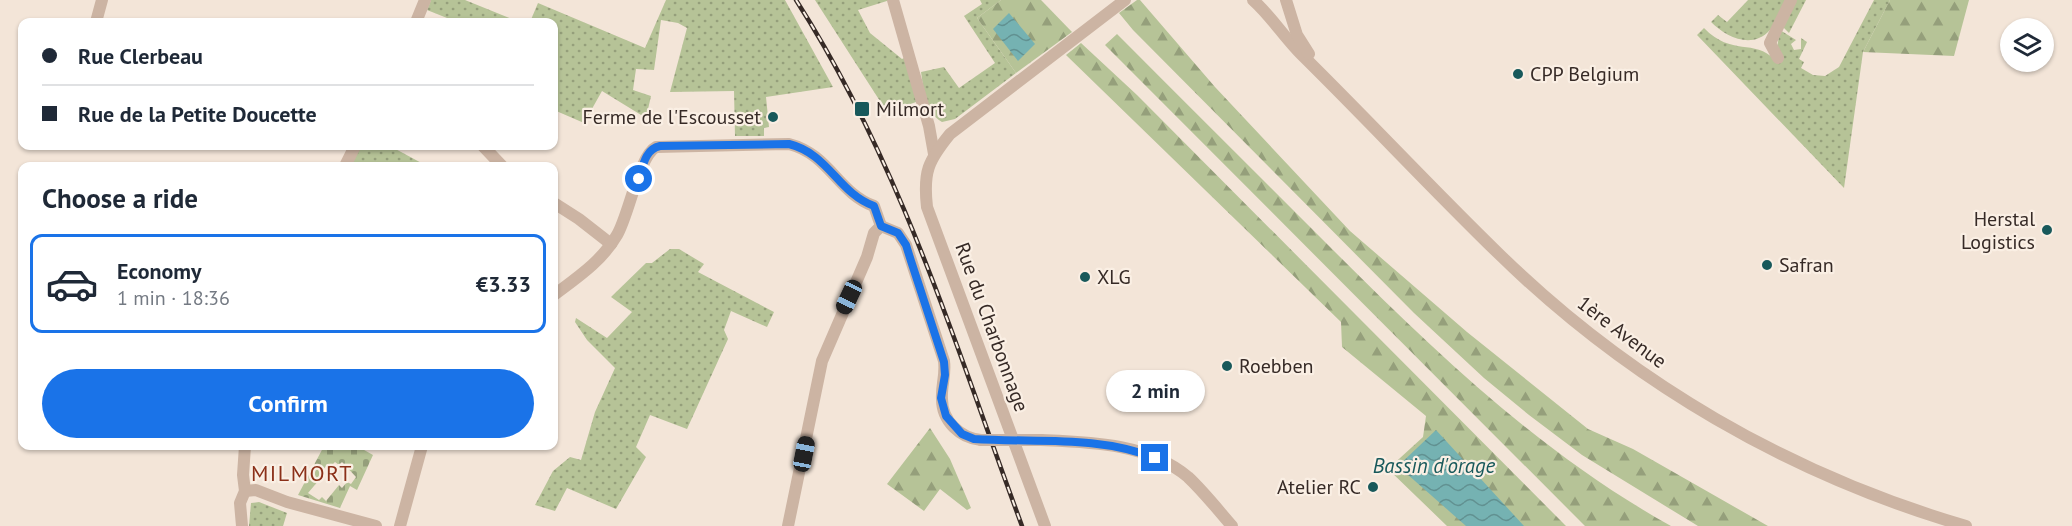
<!DOCTYPE html>
<meta charset="utf-8">
<style>
body{margin:0;font-family:"PT Sans",sans-serif;background:#f6f6f7;color:#1f2937;height:100vh;display:flex;flex-direction:column;font-size:22px;white-space:nowrap}
*{box-sizing:border-box;margin:0}
p{font-size:20px;color:#747a83}
.icon{flex:none;width:33px;height:33px;fill:none;stroke:currentColor;stroke-width:2;stroke-linecap:round;stroke-linejoin:round}
.map{position:relative;flex:1;overflow:hidden}
.details{position:absolute;left:18px;top:162px;width:540px;height:288px;display:flex;flex-direction:column;background:#fff;border-radius:12px;box-shadow:0 2px 4px #0004}
.details>*{flex:none}
.banner{position:absolute;left:18px;top:18px;width:540px;height:132px;border-radius:12px;box-shadow:0 2px 4px #0004;display:grid;align-content:center;height:132px;padding:0 24px;background:#fff}
.buttons{position:absolute;left:2000px;top:18px;display:grid;gap:12px}
.buttons a{display:grid;place-items:center;width:54px;height:54px;border-radius:50%;background:#fff;box-shadow:0 2px 4px #0004;font-size:30px}
.end{position:absolute;width:27px;height:27px;margin:-14px;border:8px solid #1a73e8;background:#fff;box-shadow:0 0 0 3px #fff}
.from{border-radius:50%}
.bubble{position:absolute;height:42px;border-radius:21px;background:#fff;box-shadow:0 2px 4px #0004;font-size:20px;font-weight:600;line-height:42px;text-align:center}
.car{position:absolute;width:18px;height:36px;margin:-18px -9px;border-radius:8px;box-shadow:0 0 4px 2px #0007;background:linear-gradient(#222 24%,#8ab4d8 0 40%,#222 0 76%,#8ab4d8 0 86%,#222 0)}
.banner b{display:flex;align-items:center;gap:21px;height:57px;font-size:22px}
.banner b+b{border-top:2px solid #e0e1e3}
.banner i{width:15px;height:15px;background:#1f2937}
ul{padding:0;list-style:none}
li{display:flex;align-items:center;gap:18px;height:99px;margin:0 12px 9px;padding:0 12px;border:3px solid #e0e1e3;border-radius:12px}
li div{flex:1}
li b{display:block;font-size:22px}
li em{font-style:normal;font-weight:600}
li.selected{border-color:#1a73e8}
li>.icon{width:54px;height:54px;stroke-width:1.5}
h2{padding:0 24px;font-size:27px;line-height:72px}
.action{display:flex;gap:12px;margin-top:auto;padding:12px 24px}
.action a{flex:1;height:69px;border-radius:36px;background:#1a73e8;color:#fff;font-size:24px;font-weight:600;line-height:69px;text-align:center}
.map>svg:first-child{display:block}
</style>
<div class="map">
<svg width="2072" height="526" viewBox="0 0 2072 526">
<defs>
<pattern id="grass-dots" width="8" height="8" patternUnits="userSpaceOnUse" patternTransform="scale(1.5)"><rect width="8" height="8" fill="#b6c397"/><path d="M2 2h.1M6 6h.1" fill="none" stroke="#959f7b" stroke-width="1.8" stroke-linecap="round"/></pattern>
<pattern id="forest-firs" width="22" height="20" patternUnits="userSpaceOnUse" patternTransform="scale(1.5)"><rect width="22" height="20" fill="#b6c397"/><path d="M5 1l3.5 6h-7zM16 11l3.5 6h-7z" fill="#959f7b"/></pattern>
<pattern id="cemetery-stones" width="16" height="16" patternUnits="userSpaceOnUse" patternTransform="scale(1.5)"><rect width="16" height="16" fill="#b6c397"/><path d="M2 7V4a2 2 0 0 1 4 0v3zM10 15v-3a2 2 0 0 1 4 0v3z" fill="#959f7b"/></pattern>
<pattern id="water-waves" width="16" height="10" patternUnits="userSpaceOnUse" patternTransform="scale(1.5)"><rect width="16" height="10" fill="#75b2b2"/><path d="M0 5q4-4 8 0t8 0" fill="none" stroke="#619191"/></pattern>
</defs>
<rect width="100%" height="100%" fill="#f3e5d8"/>
<g fill="url(#grass-dots)">
<path d="M 431,0 L 465,0 L 519,22 L 457,22 L 427,10 Z"/>
<path d="M 666,0 L 785,0 L 833,87 L 766,97 L 769,127 L 764,128 L 764,136 L 735,136 L 734,91 L 670,92 L 687,28 L 678,23 L 661,20 L 654,70 L 636,69 L 633,90 L 651,96 L 646,118 L 602,91 L 584,123 L 554,110 L 554,22 L 530,22 L 538,3 L 645,48 Z"/>
<path d="M 815,0 L 890,0 L 858,10 L 870,33 L 902,59 L 906,57 L 919,101 L 887,112 Z"/>
<path d="M 980,0 L 1001,0 L 977,18 L 1016,73 L 955,119 L 942,122 C 925,112 924,90 921,72 L 944,67 L 959,88 L 995,63 L 964,16 L 982,4 Z"/>
<path d="M 1748,0 L 1786,0 C 1782,9 1777,22 1770,30 C 1752,50 1726,37 1711,22 L 1718,15 L 1727,22 Z"/>
<path d="M 1796,0 L 1806,0 L 1789,33 L 1782,26 Z"/>
<path d="M 1874,0 L 1890,0 L 1863,52 L 1844,188 L 1697,35 L 1704,28 C 1732,57 1754,38 1775,60 L 1780,30 L 1796,40 L 1791,44 L 1794,50 L 1801,49 L 1801,38 L 1807,42 L 1799,59 L 1804,62 L 1801,68 L 1813,75 L 1825,76 L 1839,67 Z"/>
<path d="M 360,146 L 390,146 L 427,166 L 350,166 Z"/>
<path d="M 670,249 L 679,249 L 704,264 L 698,272 L 774,312 L 767,327 L 731,311 L 724,330 L 728,339 L 687,429 L 650,415 L 636,447 L 646,457 L 616,509 L 567,488 L 555,511 L 535,505 L 553,471 L 570,457 L 581,460 L 595,412 L 615,368 L 587,340 L 575,322 L 576,318 L 607,338 L 632,312 L 611,297 L 646,263 L 652,263 Z"/>
<path d="M 259,502 L 287,513 L 283,526 L 249,526 L 251,503 Z"/>
</g>
<g fill="url(#forest-firs)">
<path d="M 1001,0 L 1041,0 L 1072,32 L 1016,73 L 977,18 Z"/>
<path d="M 1137,0 L 1140,0 L 1215,87 L 1350,231 L 1467,332 L 1588,429 L 1633,449 L 1768,526 L 1698,526 L 1582,455 L 1529,415 L 1484,378 L 1414,313 L 1133,30 L 1119,13 Z"/>
<path d="M 1890,0 L 1969,0 L 1954,56 L 1863,52 Z"/>
<path d="M 1117,34 C 1186,103 1256,173 1325,242 C 1432,349 1538,452 1671,526 L 1585,526 L 1105,45 Z"/>
<path d="M 1081,43 L 1137,95 L 1566,526 L 1447,526 L 1388,469 L 1423,437 L 1426,416 L 1342,347 L 1341,322 L 1066,55 Z"/>
<path d="M 930,428 L 950,459 L 971,508 L 967,510 L 940,489 L 924,511 L 887,484 Z"/>
</g>
<path fill="url(#cemetery-stones)" fill-rule="evenodd" d="M 324,446 L 357,446 L 373,455 L 357,490 L 350,486 L 340,508 L 298,495 ZM 335,462 L 339,465 L 342,462 L 356,477 L 351,484 L 347,482 L 342,488 L 339,485 L 326,501 L 322,497 L 319,500 L 308,493 L 325,473 L 322,471 L 328,464 L 331,466 Z"/>
<g fill="url(#water-waves)">
<path d="M 1009,13 L 1035,44 L 1018,61 L 993,29 Z"/>
<path d="M 1436,430 L 1524,526 L 1466,526 L 1398,466 Z"/>
</g>
<g fill="none" stroke-linecap="round" stroke-linejoin="round">
<g stroke="#ccb4a3" stroke-width="12">
<path d="M 893,0 L 929,126 L 934,154"/>
<path d="M 1253,0 C 1271,16 1284,37 1301,54 C 1368,120 1432,189 1499,254 C 1630,382 1790,475 1966,526"/>
<path d="M 1286,0 L 1297,35 L 1309,54"/>
<path d="M 96,22 L 102,0"/>
<path d="M 416,22 L 425,0"/>
<path d="M 1778,58 L 1770,43 L 1791,0"/>
<path d="M 483,146 L 502,166"/>
<path d="M 345,166 L 355,146"/>
<path d="M 554,203 L 579,219 L 611,244"/>
<path d="M 881,226 L 898,233 L 906,245 L 944,361 C 946,375 941,386 942,399 C 942,421 960,438 981,440"/>
<path d="M 554,295 C 578,277 602,261 617,235 C 629,215 639,156 656,147 L 789,144 C 829,154 838,193 874,206 L 881,226"/>
<path d="M 1041,440 C 1090,442 1148,443 1188,477 C 1204,492 1218,510 1232,526"/>
<path d="M 245,491 L 256,490 L 287,502 L 376,526"/>
<path d="M 242,526 L 240,503 L 245,491 L 243,475 L 245,446"/>
<path d="M 400,526 L 422,446"/>
<path d="M 788,526 L 822,361 L 867,257 L 874,233 L 881,226"/>
<path d="M 1045,526 L 927,207 C 923,172 928,161 950,134 L 1125,0"/>
</g>
<defs>
<path id="rail" d="M 796,0 C 900,162 956,347 1022,526"/>
</defs>
<use href="#rail" stroke="#362a26" stroke-width="4.5"/>
<use href="#rail" stroke="#faefe4" stroke-width="2" stroke-dasharray="7" stroke-linecap="butt"/>
<path stroke="#ccb4a3" stroke-width="12" d="M 981,440 L 1041,440"/>
</g>
<g fill="none" stroke-linecap="round" stroke-linejoin="round">
<path stroke="#1a73e8" stroke-width="8" d="M 639,179 C 643,166 645,149 660,146 L 789,144 C 829,154 838,193 874,206 L 881,226 L 898,233 L 906,245 L 911,261 L 944,362 L 945,375 L 941,398 L 946,416 L 962,434 L 974,439 C 1035,443 1098,435 1155,458"/>
</g>
<g fill="#18595b" stroke="#faefe4" stroke-width="2">
<circle cx="1518" cy="74" r="6"/>
<rect x="854" y="101" width="16" height="16" rx="3"/>
<circle cx="773" cy="117" r="6"/>
<circle cx="2047" cy="230" r="6"/>
<circle cx="1767" cy="265" r="6"/>
<circle cx="1085" cy="277" r="6"/>
<circle cx="1227" cy="366" r="6"/>
<circle cx="1373" cy="487" r="6"/>
</g>
<g text-anchor="middle" dominant-baseline="central" stroke-width="4.5" stroke-linejoin="round" paint-order="stroke">
<g font-size="20" fill="#362a26" stroke="#faefe4" text-anchor="start">
<text x="1530" y="74">CPP Belgium</text>
<text x="876" y="109">Milmort</text>
<text x="761" y="117" text-anchor="end">Ferme de l'Escousset</text>
<text x="2035" y="219" text-anchor="end">Herstal<tspan x="2035" dy="23">Logistics</tspan></text>
<text x="1779" y="265">Safran</text>
<text x="1097" y="277">XLG</text>
<text x="1239" y="366">Roebben</text>
<text x="1361" y="487" text-anchor="end">Atelier RC</text>
</g>
<g font-size="20" fill="#362a26" stroke="#faefe4">
<text transform="translate(992 327) rotate(70)">Rue du Charbonnage</text>
<text transform="translate(1622 332) rotate(37)">1ère Avenue</text>
</g>
<g font-size="21" font-style="italic" fill="#18595b" stroke="#faefe4">
<text x="1434" y="465">Bassin d'orage</text>
</g>
<g font-size="22" letter-spacing="1.5" fill="#8b3019" stroke="#faefe4">
<text x="302" y="473">MILMORT</text>
</g>
</g>
</svg>
<div class="buttons">
<a><svg class="icon" aria-label="layers" viewBox="0 0 24 24"><path d="M12 4l9 5-9 5-9-5zM3 14l9 5 9-5"/></svg></a>
</div>
<i class="end from" style="left:639px;top:179px"></i>
<i class="end" style="left:1155px;top:458px"></i>
<div class="bubble" style="left:1106px;top:370px;width:99px">2 min</div>
<i class="car" style="left:849px;top:297px;rotate:205deg"></i>
<i class="car" style="left:804px;top:454px;rotate:11deg"></i>
<div class="banner">
<b><i class="from"></i>Rue Clerbeau</b>
<b><i></i>Rue de la Petite Doucette</b>
</div>
<section class="details">
<h2>Choose a ride</h2>
<ul>
<li class="selected"><svg class="icon" aria-label="car" viewBox="0 0 24 24"><path d="M5 17H2v-5l4-1 3-4h7l3 4 3 1v5h-3M9 17h6M6 11h13"/><circle cx="7" cy="17" r="2"/><circle cx="17" cy="17" r="2"/></svg><div><b>Economy</b><p>1 min · 18:36</p></div><em>€3.33</em></li>
</ul>
<div class="action"><a>Confirm</a></div>
</section>
</div>
